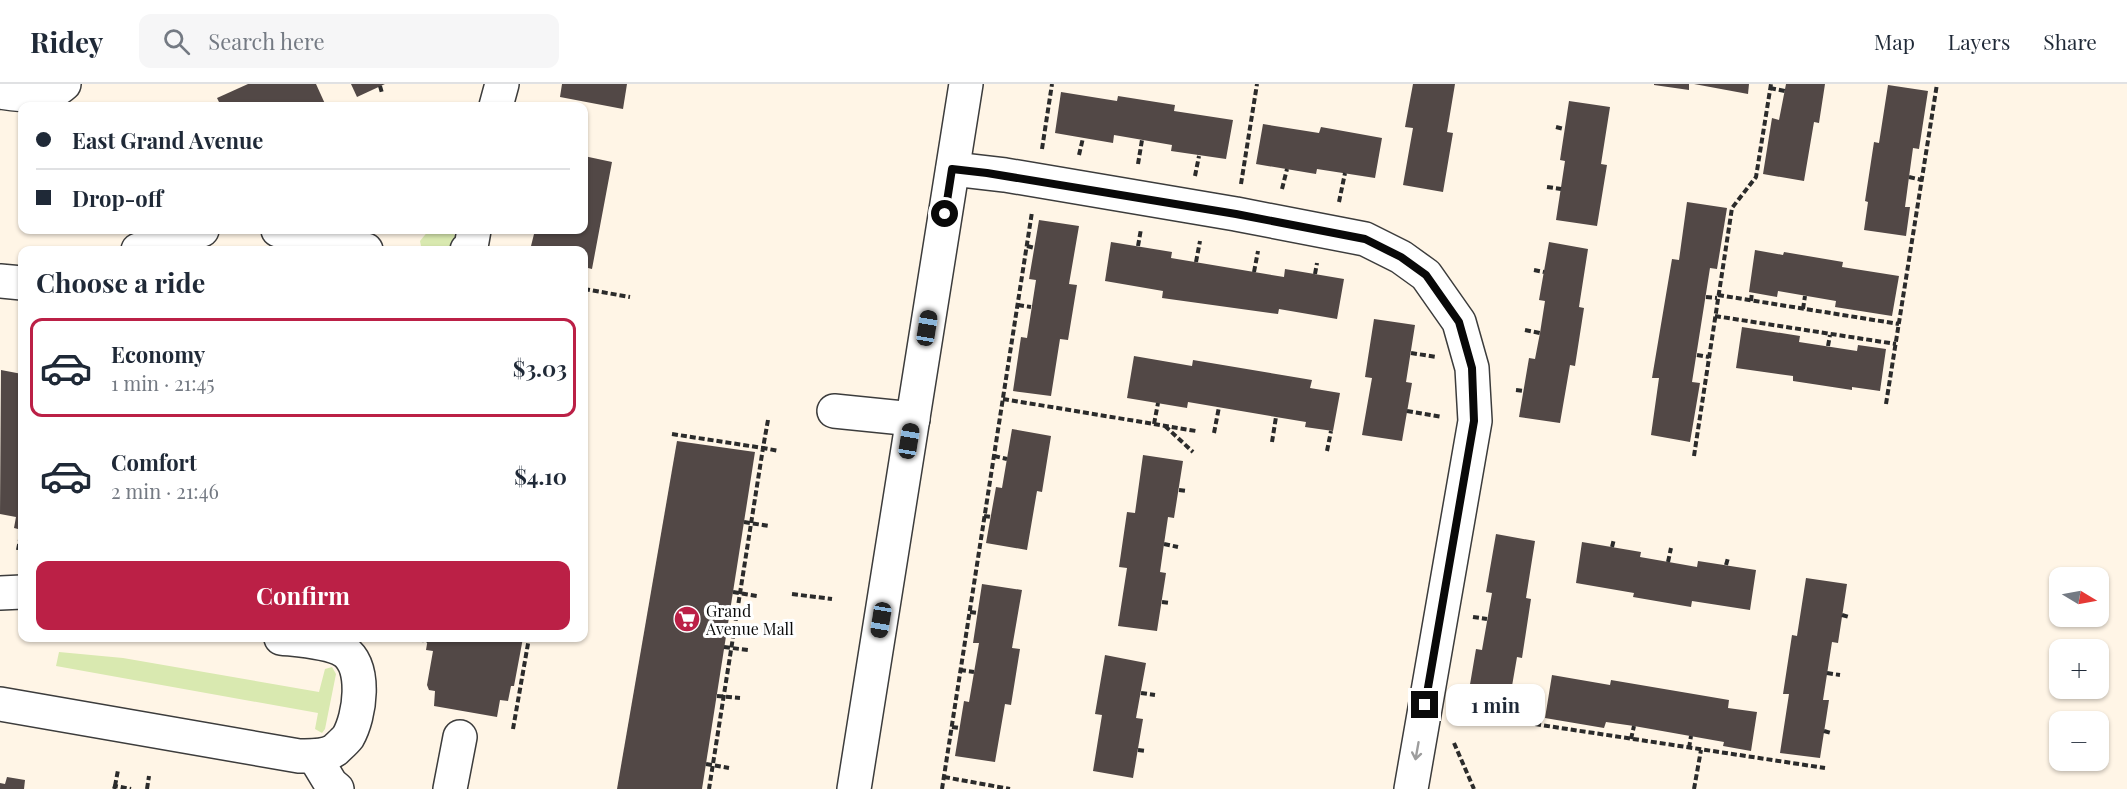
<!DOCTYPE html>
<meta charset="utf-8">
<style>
body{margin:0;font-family:"Playfair Display",serif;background:#f6f6f7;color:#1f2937;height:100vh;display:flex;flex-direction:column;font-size:22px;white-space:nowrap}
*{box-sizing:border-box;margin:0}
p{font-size:20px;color:#747a83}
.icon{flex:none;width:33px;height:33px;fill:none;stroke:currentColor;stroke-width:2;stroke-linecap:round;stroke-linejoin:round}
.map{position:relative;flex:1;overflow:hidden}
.side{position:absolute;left:18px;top:162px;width:570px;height:396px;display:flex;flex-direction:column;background:#fff;border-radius:12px;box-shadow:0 2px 4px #0004}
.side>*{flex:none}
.hud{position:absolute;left:18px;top:18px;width:570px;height:132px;border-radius:12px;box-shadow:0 2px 4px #0004;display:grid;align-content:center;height:132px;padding:0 18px;background:#fff}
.needle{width:39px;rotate:100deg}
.fabs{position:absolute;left:2049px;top:483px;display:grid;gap:12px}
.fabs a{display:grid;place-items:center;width:60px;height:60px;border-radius:12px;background:#fff;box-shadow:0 2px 4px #0004;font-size:30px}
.end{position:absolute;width:27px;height:27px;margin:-14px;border:8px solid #090909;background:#fff;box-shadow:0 0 0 3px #fff}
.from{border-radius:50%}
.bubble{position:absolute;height:42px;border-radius:12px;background:#fff;box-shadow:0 2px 4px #0004;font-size:20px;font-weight:700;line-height:42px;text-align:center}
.car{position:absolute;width:18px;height:36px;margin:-18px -9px;border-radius:8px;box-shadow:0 0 4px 2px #0007;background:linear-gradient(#222 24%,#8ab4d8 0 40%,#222 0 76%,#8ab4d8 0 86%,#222 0)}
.hud b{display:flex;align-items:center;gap:21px;height:57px;font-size:22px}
.hud b+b{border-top:2px solid #e0e1e3}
.hud i{width:15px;height:15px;background:#1f2937}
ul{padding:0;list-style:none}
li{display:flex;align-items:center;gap:18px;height:99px;margin:0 12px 9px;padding:0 6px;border:3px solid transparent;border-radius:12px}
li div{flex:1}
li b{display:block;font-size:22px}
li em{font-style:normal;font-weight:700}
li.selected{border-color:#bb2046}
li>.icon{width:54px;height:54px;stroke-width:1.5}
h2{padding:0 18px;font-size:27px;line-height:72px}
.cta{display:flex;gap:12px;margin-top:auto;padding:12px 18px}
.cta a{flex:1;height:69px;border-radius:12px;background:#bb2046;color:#fff;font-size:24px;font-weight:700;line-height:69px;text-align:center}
header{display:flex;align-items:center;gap:36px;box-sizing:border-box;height:84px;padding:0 30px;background:#fff;border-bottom:2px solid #e0e1e3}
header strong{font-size:28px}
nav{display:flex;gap:33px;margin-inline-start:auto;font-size:21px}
.search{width:420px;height:54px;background:#f6f6f7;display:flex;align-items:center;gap:15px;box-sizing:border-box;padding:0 21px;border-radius:12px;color:#747a83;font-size:22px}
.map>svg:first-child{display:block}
</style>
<header>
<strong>Ridey</strong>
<div class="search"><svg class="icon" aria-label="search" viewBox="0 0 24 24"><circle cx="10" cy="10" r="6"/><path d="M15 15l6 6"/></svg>Search here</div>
<nav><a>Map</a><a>Layers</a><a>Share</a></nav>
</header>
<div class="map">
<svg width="2127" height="705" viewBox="0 0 2127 705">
<rect width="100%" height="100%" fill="#fff5e6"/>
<g fill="#d9e9b0">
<path d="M 429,146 L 449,146 L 457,153 L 457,160 L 441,165 L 421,162 L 420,157 Z"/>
<path d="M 59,568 L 123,574 L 319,608 L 325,585 L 332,583 L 336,590 L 325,645 L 322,649 L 315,645 L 318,629 L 56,582 Z"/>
</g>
<g fill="#524846">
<path d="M 248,0 L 316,0 L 326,22 L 221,22 L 217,14 Z"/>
<path d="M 351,0 L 385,0 L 357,13 Z"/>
<path d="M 562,0 L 627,0 L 623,25 L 560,13 Z"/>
<path d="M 1413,0 L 1455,0 L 1447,48 L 1453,49 L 1443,108 L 1403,101 L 1413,44 L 1405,43 Z"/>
<path d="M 1654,0 L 1689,0 L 1689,6 L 1654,1 Z"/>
<path d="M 1694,0 L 1749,0 L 1748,10 Z"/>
<path d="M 1786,0 L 1825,0 L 1819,39 L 1814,38 L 1804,97 L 1763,90 L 1772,34 L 1779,36 Z"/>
<path d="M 1888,1 L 1928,7 L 1919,65 L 1913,64 L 1909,93 L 1905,123 L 1910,123 L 1906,152 L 1864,146 L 1868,118 L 1865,117 L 1874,58 L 1879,59 Z"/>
<path d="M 1061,8 L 1117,17 L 1118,12 L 1175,21 L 1174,27 L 1233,36 L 1226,75 L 1171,67 L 1172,61 L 1114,51 L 1113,59 L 1055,49 Z"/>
<path d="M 1569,17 L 1610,23 L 1601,80 L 1607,81 L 1597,142 L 1556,136 L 1565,77 L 1560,76 Z"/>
<path d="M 1263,40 L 1319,49 L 1321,43 L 1382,54 L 1375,94 L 1317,85 L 1316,90 L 1256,80 Z"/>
<path d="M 584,72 L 612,78 L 592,185 L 584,183 L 584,166 L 530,166 L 535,146 L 584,146 Z"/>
<path d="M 1687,118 L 1727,124 L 1717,185 L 1710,184 L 1692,298 L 1700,299 L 1690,358 L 1651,351 L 1659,294 L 1652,294 L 1672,175 L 1679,176 Z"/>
<path d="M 1039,136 L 1079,142 L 1069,200 L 1077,201 L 1068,256 L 1060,255 L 1051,312 L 1013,307 L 1021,253 L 1027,254 L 1036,196 L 1029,195 Z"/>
<path d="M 1111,158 L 1172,168 L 1171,174 L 1284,193 L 1285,185 L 1344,195 L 1337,235 L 1279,225 L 1278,230 L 1162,214 L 1163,207 L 1105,197 Z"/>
<path d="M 1549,158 L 1588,165 L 1579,223 L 1584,224 L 1575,282 L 1570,281 L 1560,339 L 1519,333 L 1529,274 L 1535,275 L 1540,249 L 1545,217 L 1539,216 Z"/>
<path d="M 1755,166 L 1783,171 L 1784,168 L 1843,178 L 1842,183 L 1899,192 L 1892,232 L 1835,223 L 1836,217 L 1778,207 L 1777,213 L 1749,208 Z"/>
<path d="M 1374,235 L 1415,241 L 1406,298 L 1412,299 L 1402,357 L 1362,351 L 1372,294 L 1365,293 Z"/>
<path d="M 1742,243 L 1800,252 L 1799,258 L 1857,267 L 1858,261 L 1886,265 L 1880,307 L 1852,303 L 1852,306 L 1793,297 L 1793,292 L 1736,284 Z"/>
<path d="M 1134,272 L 1192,282 L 1193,276 L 1312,296 L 1310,304 L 1340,309 L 1333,347 L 1305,343 L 1306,338 L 1188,318 L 1187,324 L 1127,314 Z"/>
<path d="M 1,286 L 22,290 L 22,446 L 14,444 L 16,433 L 0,430 Z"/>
<path d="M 1012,345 L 1051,352 L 1042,408 L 1037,407 L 1027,466 L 986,459 L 996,403 L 1002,404 Z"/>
<path d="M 677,357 L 755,368 L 702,705 L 617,705 Z"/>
<path d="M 1143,371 L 1183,377 L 1174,434 L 1168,433 L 1164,460 L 1160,488 L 1166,489 L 1157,547 L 1118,542 L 1127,484 L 1119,483 L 1127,428 L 1135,429 Z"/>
<path d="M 1496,450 L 1535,457 L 1526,514 L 1531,515 L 1522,574 L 1517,573 L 1507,631 L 1466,624 L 1476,565 L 1482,566 L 1492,509 L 1486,508 Z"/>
<path d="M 1582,458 L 1641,468 L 1640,473 L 1697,483 L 1698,477 L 1756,486 L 1750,526 L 1692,517 L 1691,523 L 1633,513 L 1634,509 L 1576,499 Z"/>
<path d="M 1806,494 L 1847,500 L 1838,559 L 1832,558 L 1823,616 L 1829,616 L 1820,674 L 1780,669 L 1789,610 L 1783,610 L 1792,551 L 1797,552 Z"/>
<path d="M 982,500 L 1022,506 L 1012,564 L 1020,565 L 1011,621 L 1005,620 L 995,678 L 955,672 L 964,617 L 969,618 L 979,559 L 973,559 Z"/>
<path d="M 428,554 L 523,554 L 514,602 L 511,602 L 508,617 L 500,616 L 497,633 L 434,622 L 435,607 L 429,606 L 427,601 L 433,567 L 426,566 Z"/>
<path d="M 1105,571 L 1146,579 L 1136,634 L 1143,635 L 1133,694 L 1093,687 L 1102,631 L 1095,630 Z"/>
<path d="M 1552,591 L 1610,601 L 1611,596 L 1729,616 L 1728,624 L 1757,628 L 1751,667 L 1723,662 L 1724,658 L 1634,642 L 1606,638 L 1604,644 L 1545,634 Z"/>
<path d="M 7,693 L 25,696 L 24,705 L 0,705 L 0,699 L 5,700 Z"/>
</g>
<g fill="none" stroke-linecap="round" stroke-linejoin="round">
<defs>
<g id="minor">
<path d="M 0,8 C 21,11 47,16 64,0"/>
<path d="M 496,22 L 502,0"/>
<path d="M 953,85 L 1005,91 L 1236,130 L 1365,155 L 1401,173 L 1426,191 L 1459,238 L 1472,284 L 1475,337 L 1411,705"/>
<path d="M 278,146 L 307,154 L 366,166"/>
<path d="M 138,166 L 202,146"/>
<path d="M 467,166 L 471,163 L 474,146"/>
<path d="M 0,197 L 22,199"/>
<path d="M 834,327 L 913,335"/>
<path d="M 0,509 L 22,508"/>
<path d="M 0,620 L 299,672 C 310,672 325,673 335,666 C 339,662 345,657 348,653 C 360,632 367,583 344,567 C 330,558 298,556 281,554"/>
<path d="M 314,672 L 331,700 L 337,705"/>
<path d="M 450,705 L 460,653"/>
<path d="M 854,705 L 966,0"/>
</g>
</defs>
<use href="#minor" stroke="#3c3c3c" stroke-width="36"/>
<g stroke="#2b2b2b" stroke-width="4" stroke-dasharray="6 3" stroke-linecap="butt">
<path d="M 380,2 L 382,9"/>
<path d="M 1770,4 L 1785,7"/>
<path d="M 1556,43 L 1564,45"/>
<path d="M 1042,65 L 1052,0"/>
<path d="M 1079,71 L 1083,54"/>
<path d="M 1138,80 L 1142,56"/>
<path d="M 1195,92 L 1199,72"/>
<path d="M 1909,93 L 1922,96"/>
<path d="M 1241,100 L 1257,0"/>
<path d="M 1547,103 L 1561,105"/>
<path d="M 1282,105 L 1287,85"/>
<path d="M 1339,118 L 1345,89"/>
<path d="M 1027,162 L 1035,164"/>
<path d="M 1138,162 L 1141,145"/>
<path d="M 1196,178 L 1200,157"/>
<path d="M 1534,186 L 1544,188"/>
<path d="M 1254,188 L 1258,167"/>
<path d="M 1315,190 L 1317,179"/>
<path d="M 584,205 L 630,213"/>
<path d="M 1718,211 L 1899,240"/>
<path d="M 1706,213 L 1717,214"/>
<path d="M 1751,217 L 1752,208"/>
<path d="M 1018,221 L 1031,223"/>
<path d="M 1803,225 L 1805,212"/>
<path d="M 1715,232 L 1896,260"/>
<path d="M 1525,246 L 1540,249"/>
<path d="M 1828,262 L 1830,251"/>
<path d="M 1411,269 L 1437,273"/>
<path d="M 1697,271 L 1709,273"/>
<path d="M 1516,306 L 1524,307"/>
<path d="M 1003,315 L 1196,347"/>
<path d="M 1886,320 L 1937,0"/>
<path d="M 1407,327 L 1442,333"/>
<path d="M 768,336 L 763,364 L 779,367"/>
<path d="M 1154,340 L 1158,319"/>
<path d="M 1165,342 L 1193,368"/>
<path d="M 1214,349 L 1219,323"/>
<path d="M 672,350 L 763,364 L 709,705"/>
<path d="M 1272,358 L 1276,333"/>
<path d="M 1327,367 L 1331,347"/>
<path d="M 994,372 L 1007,375"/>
<path d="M 1694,372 L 1732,124 L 1756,93 L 1771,0"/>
<path d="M 1179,406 L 1187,407"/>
<path d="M 984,432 L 991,433"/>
<path d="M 744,438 L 769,442"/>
<path d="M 1164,460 L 1178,463"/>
<path d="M 1612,463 L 1614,455"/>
<path d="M 18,466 L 22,445"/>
<path d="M 1668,478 L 1671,464"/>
<path d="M 1726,481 L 1728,474"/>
<path d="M 733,508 L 757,512"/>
<path d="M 792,510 L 832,515"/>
<path d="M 1162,518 L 1170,519"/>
<path d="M 970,528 L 978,529"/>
<path d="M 1842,531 L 1849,533"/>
<path d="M 1473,533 L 1487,535"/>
<path d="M 409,554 L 428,557"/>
<path d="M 724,563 L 748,566"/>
<path d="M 960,586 L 974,588"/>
<path d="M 1827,589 L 1840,591"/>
<path d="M 1141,609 L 1155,611"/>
<path d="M 717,612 L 740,614"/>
<path d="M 1455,628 L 1825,684"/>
<path d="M 952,643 L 959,644"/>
<path d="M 513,645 L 529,554"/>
<path d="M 1824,647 L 1831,649"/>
<path d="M 1631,655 L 1634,642"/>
<path d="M 1454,659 L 1474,705"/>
<path d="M 1689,664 L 1691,652"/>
<path d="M 1138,666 L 1146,667"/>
<path d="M 706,680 L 729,684"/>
<path d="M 944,693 L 1010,705"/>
<path d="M 115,702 L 118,686"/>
<path d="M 114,705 L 115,702 L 131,705"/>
<path d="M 147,705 L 149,692"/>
<path d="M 942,705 L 1032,128"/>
<path d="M 1694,705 L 1701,666"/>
</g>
<use href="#minor" stroke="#fff" stroke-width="33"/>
</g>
<defs><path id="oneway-shaft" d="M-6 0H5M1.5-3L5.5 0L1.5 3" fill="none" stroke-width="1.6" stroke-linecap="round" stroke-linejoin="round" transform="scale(1.5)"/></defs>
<use stroke="#9d9d9d" href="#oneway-shaft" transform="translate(1417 667) rotate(100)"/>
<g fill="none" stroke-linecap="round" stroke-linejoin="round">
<path stroke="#090909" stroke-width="8" d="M 945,130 L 952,85 L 987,89 L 1236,130 L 1365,155 L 1401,173 L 1426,191 L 1459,238 L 1472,284 L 1474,337 L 1425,621"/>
</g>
<defs>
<symbol id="supermarket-disc" viewBox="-11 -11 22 22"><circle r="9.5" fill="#bb2046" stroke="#fff"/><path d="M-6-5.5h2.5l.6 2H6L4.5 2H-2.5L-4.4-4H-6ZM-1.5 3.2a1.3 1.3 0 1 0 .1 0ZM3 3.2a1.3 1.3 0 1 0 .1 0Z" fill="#fff"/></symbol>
</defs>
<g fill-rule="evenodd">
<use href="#supermarket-disc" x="672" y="520" width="30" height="30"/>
</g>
<g text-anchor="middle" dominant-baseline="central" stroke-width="6" stroke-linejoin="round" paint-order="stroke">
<g font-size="16" fill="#090909" stroke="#fff" text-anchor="start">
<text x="706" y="526">Grand<tspan x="706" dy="18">Avenue Mall</tspan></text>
</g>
</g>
</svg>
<div class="fabs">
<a><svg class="needle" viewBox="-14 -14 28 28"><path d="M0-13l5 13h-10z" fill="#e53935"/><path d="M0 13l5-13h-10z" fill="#747a83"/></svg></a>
<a>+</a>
<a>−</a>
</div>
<i class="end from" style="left:945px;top:130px"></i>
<i class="end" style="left:1425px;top:621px"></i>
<div class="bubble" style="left:1446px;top:600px;width:99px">1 min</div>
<i class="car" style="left:927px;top:244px;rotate:9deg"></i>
<i class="car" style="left:909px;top:357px;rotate:9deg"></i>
<i class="car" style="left:881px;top:536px;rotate:189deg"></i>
<div class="hud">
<b><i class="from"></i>East Grand Avenue</b>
<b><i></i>Drop-off</b>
</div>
<section class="side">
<h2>Choose a ride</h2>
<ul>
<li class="selected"><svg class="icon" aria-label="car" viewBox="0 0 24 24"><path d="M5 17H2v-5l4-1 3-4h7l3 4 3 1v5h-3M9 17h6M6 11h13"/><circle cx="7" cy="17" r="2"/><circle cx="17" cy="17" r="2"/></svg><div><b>Economy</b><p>1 min · 21:45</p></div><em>$3.03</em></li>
<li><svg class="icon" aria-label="car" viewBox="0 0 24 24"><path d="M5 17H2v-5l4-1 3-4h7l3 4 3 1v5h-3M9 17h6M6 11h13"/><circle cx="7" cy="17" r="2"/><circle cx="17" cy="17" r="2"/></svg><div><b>Comfort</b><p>2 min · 21:46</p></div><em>$4.10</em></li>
</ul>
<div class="cta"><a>Confirm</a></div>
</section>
</div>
